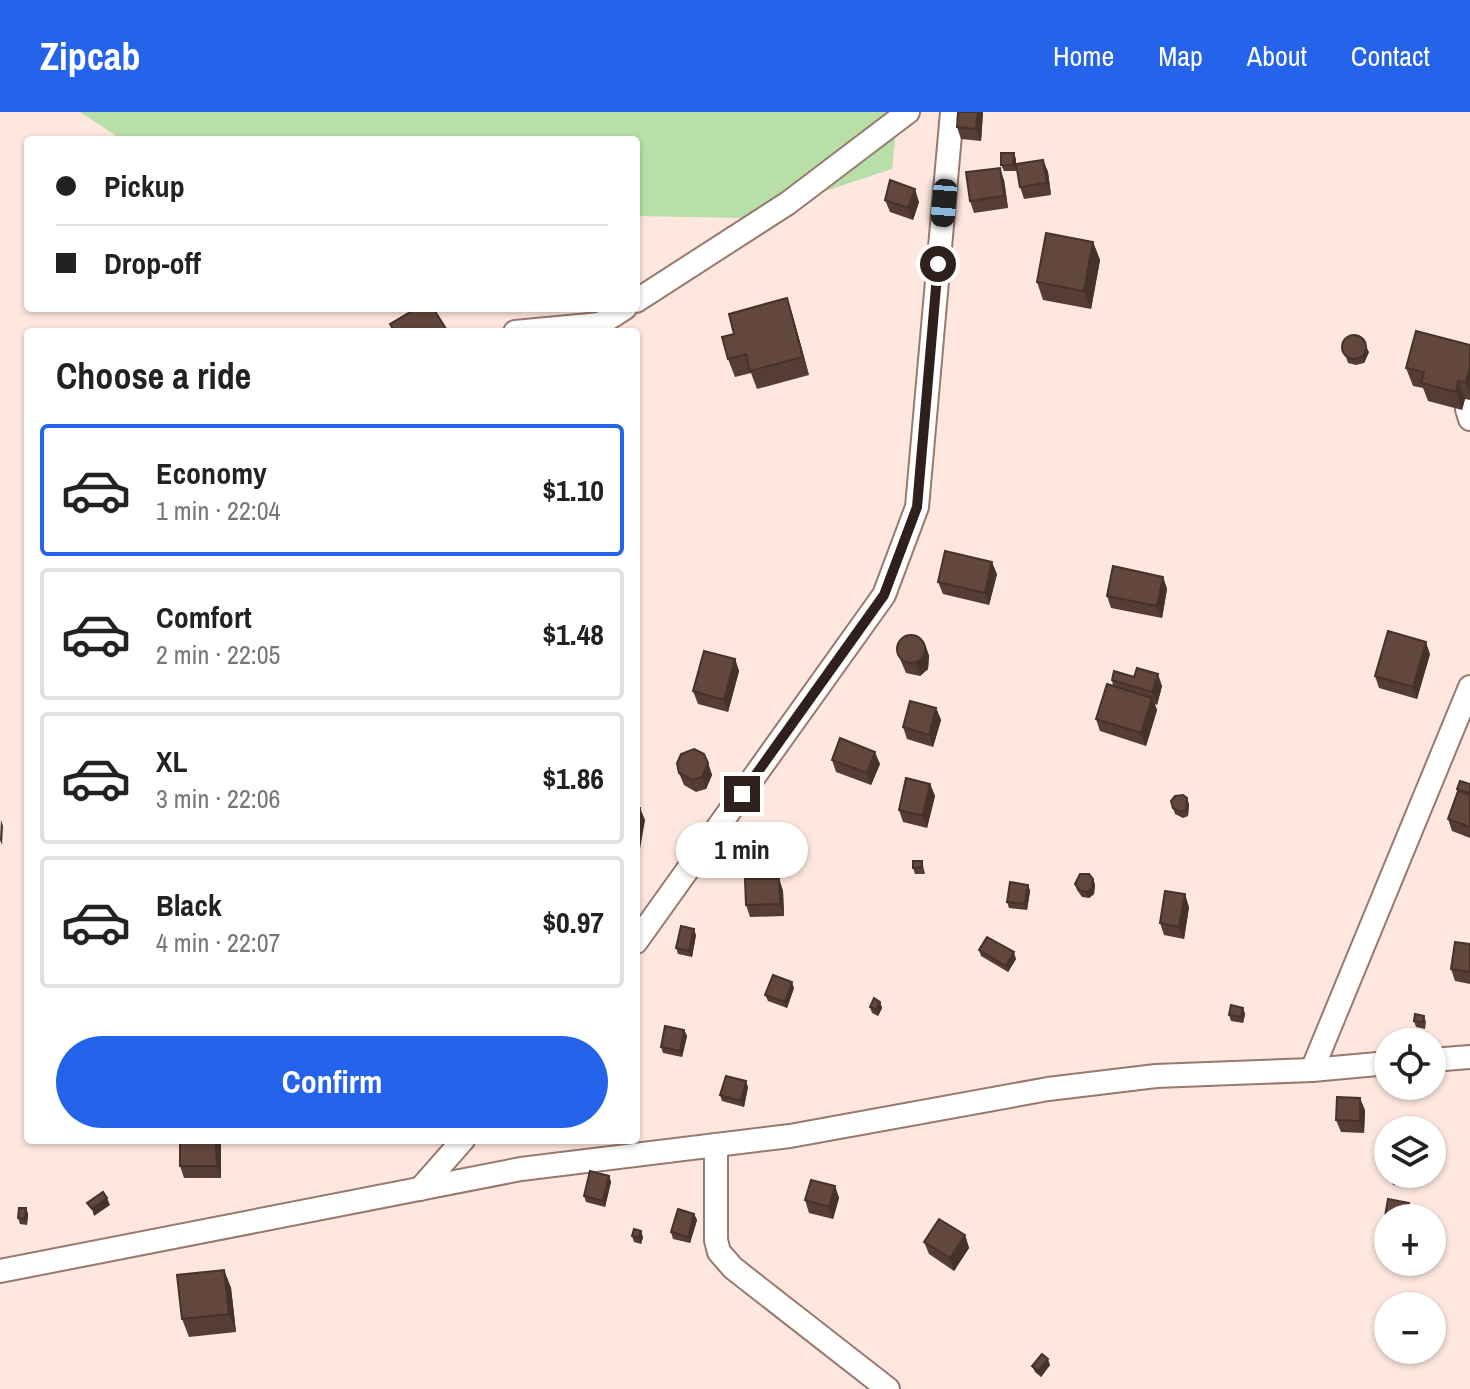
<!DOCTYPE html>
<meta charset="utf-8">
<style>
body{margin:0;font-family:"Archivo Narrow",sans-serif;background:#f2f2f2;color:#222;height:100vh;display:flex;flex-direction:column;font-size:30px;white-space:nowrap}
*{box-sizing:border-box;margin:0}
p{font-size:26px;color:#767676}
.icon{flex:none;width:44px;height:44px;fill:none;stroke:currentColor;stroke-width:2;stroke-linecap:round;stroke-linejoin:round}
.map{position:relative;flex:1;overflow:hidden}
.panel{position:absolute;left:24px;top:216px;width:616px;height:816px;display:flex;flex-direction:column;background:#fff;border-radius:8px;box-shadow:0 2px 6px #0004}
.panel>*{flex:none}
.hud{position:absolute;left:24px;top:24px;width:616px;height:176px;border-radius:8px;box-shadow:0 2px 6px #0004;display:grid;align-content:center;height:176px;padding:0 32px;background:#fff}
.controls{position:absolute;left:1374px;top:916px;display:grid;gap:16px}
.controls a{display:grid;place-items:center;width:72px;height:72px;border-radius:50%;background:#fff;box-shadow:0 2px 6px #0004;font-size:40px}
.end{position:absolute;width:36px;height:36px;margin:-18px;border:10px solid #2e211d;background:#fff;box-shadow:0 0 0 4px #fff}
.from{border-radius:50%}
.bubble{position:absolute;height:56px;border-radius:28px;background:#fff;box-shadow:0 2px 6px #0004;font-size:26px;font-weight:700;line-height:56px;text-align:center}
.car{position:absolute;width:24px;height:48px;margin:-24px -12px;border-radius:10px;box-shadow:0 0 6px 2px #0007;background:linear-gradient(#222 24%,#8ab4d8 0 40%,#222 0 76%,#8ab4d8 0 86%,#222 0)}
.hud b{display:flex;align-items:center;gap:28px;height:76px;font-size:30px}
.hud b+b{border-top:2px solid #e0e0e0}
.hud i{width:20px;height:20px;background:#222}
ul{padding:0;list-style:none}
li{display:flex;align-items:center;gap:24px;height:132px;margin:0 16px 12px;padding:0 16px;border:4px solid #e0e0e0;border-radius:8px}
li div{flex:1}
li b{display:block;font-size:30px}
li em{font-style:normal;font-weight:700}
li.selected{border-color:#2563eb}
li>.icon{width:72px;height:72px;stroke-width:1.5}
h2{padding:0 32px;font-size:36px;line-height:96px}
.button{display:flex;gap:16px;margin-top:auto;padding:16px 32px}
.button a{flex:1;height:92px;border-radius:48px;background:#2563eb;color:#fff;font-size:32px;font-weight:700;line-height:92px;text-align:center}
header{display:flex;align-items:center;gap:48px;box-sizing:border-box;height:112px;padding:0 40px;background:#2563eb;color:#fff}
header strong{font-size:38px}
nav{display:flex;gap:44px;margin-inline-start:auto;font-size:28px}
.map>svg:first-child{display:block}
</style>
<header>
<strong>Zipcab</strong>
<nav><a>Home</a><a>Map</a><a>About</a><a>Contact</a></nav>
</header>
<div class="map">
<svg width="1470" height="1277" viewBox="0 0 1470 1277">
<rect width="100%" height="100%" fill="#fde7df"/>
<path fill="#b9dfa8" d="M 80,0 L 898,0 L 892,57 L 744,106 L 636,104 L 636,28 L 123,28 Z"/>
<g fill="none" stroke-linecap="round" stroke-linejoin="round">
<defs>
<g id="minor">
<path d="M 636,189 L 788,91 L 908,0"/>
<path d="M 515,220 L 600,212 L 625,196"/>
<path d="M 1467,297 L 1470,307"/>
<path d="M 636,830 L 884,483 L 917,395 L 952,0"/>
<path d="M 1432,948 L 1470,945"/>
<path d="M 1312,958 L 1470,575"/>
<path d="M 716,1033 L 716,1128 L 719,1140 L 733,1156 L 888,1277"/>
<path d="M 420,1077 L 463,1028"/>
<path d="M 0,1159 L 521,1057 L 790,1024 L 1048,977 L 1156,964 L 1312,958 L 1388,951"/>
</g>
</defs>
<use href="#minor" stroke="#98796d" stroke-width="26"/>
<use href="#minor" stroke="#fff" stroke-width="22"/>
</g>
<g fill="#553d34">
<path d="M 958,0 L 983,0 L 981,29 L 961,27 L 957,15 Z"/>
<path d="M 1016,47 L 1016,59 L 1004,59 L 1001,53 Z"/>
<path d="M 1043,48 L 1048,60 L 1051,83 L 1024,87 L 1020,75 Z"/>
<path d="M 1004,68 L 1008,96 L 974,101 L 970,89 Z"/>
<path d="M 885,88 L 919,90 L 913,108 L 890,100 Z"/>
<path d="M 1093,130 L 1100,148 L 1091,197 L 1043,188 L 1037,170 Z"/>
<path d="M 787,186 L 793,205 L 809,263 L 757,277 L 751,261 L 735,265 L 728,247 L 734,222 Z"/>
<path d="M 1342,233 L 1369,240 L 1364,251 L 1356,253 L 1348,251 Z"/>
<path d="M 1470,233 L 1470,288 L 1465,287 L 1462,298 L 1428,289 L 1423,276 L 1413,274 L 1406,256 Z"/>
<path d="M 997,462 L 989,493 L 943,482 L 938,470 Z"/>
<path d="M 1163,465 L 1167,477 L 1162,506 L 1111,496 L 1107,484 Z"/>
<path d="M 925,532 L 929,544 L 928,557 L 920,564 L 906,561 L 897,540 Z"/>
<path d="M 1430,542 L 1417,587 L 1379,576 L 1375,564 Z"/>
<path d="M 735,547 L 739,559 L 728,600 L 698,592 L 693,579 Z"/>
<path d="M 1112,568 L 1162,574 L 1157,593 L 1155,592 L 1157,598 L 1146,634 L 1100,619 L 1096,607 L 1113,574 Z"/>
<path d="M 936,596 L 941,608 L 933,635 L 907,627 L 903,615 Z"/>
<path d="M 832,648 L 880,652 L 871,673 L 836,660 Z"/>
<path d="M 708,651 L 712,663 L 706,677 L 696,680 L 684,673 L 679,661 Z"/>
<path d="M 930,672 L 935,684 L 927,716 L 903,710 L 899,698 Z"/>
<path d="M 1470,672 L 1470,726 L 1452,719 L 1448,707 L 1458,679 L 1457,677 Z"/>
<path d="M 1189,692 L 1188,704 L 1183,706 L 1175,702 L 1173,696 Z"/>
<path d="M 922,749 L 925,762 L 915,762 L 913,756 Z"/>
<path d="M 779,767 L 783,779 L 784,804 L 750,805 L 746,793 Z"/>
<path d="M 1093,767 L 1095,773 L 1094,782 L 1089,786 L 1082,785 L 1077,778 L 1075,772 Z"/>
<path d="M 1028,773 L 1030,779 L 1027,798 L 1009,796 L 1007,790 Z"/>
<path d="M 1189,795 L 1184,827 L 1164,823 L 1160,811 Z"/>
<path d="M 696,823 L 692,845 L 678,842 L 676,836 Z"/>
<path d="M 1470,832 L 1470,872 L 1455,869 L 1451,857 Z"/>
<path d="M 979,838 L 1016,847 L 1008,860 L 981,844 Z"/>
<path d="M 794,876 L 787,896 L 768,889 L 765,883 Z"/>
<path d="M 880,890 L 882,896 L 878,904 L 872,901 L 870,895 Z"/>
<path d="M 1243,896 L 1245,902 L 1243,911 L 1231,909 L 1229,903 Z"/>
<path d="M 1424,904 L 1426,910 L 1425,917 L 1416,915 L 1414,909 Z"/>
<path d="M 684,918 L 687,924 L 682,945 L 663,941 L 661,935 Z"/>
<path d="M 748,975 L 744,995 L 722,989 L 720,983 Z"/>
<path d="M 1365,998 L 1364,1021 L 1341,1020 L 1336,1008 Z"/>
<path d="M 180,1028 L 220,1028 L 221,1066 L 184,1066 L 180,1054 Z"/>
<path d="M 1391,1062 L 1415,1062 L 1414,1074 L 1393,1073 L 1391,1067 Z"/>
<path d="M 609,1064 L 611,1070 L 605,1095 L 586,1090 L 584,1084 Z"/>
<path d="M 835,1074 L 839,1086 L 833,1107 L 809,1101 L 805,1088 Z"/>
<path d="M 26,1096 L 28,1102 L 27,1113 L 20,1112 L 18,1106 Z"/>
<path d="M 694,1102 L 697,1108 L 690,1131 L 673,1127 L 671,1120 Z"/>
<path d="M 1383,1116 L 1388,1117 L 1388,1128 L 1387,1128 Z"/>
<path d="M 965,1123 L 969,1136 L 954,1159 L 929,1142 L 924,1130 Z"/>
<path d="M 632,1124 L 643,1125 L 641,1132 L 634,1130 Z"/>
<path d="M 224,1158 L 231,1176 L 236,1220 L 189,1225 L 182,1207 Z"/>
<path d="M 1050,1253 L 1041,1265 L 1035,1260 L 1032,1254 Z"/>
</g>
<g fill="#45322a">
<path d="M 978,0 L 983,0 L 981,29 L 976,17 Z"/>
<path d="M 1014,41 L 1016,47 L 1016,59 L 1013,53 Z"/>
<path d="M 1043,48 L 1048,60 L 1051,83 L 1047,71 Z"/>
<path d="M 1000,56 L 1004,68 L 1008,96 L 1004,84 Z"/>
<path d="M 915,77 L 919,90 L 913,108 L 908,96 Z"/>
<path d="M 1093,130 L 1100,148 L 1091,197 L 1084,179 Z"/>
<path d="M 787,186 L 793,205 L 809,263 L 803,245 Z"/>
<path d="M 1366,234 L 1369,240 L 1364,251 L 1361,245 Z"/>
<path d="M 1470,255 L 1470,281 L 1466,270 Z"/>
<path d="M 1458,269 L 1465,287 L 1462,298 L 1456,280 Z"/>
<path d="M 992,450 L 997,462 L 989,493 L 985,481 Z"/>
<path d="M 1163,465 L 1167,477 L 1162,506 L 1157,494 Z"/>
<path d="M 1426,530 L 1430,542 L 1417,587 L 1413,575 Z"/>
<path d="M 925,532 L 929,544 L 928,557 L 920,564 L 916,551 Z"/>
<path d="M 735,547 L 739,559 L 728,600 L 724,588 Z"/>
<path d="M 1158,562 L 1162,574 L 1157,593 L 1152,580 Z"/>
<path d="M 1152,586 L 1157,598 L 1146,634 L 1141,621 Z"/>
<path d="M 936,596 L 941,608 L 933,635 L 929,623 Z"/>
<path d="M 875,640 L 880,652 L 871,673 L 867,661 Z"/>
<path d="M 708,651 L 712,663 L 706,677 L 702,665 Z"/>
<path d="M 930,672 L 935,684 L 927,716 L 923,704 Z"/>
<path d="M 1187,686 L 1189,692 L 1188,704 L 1186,698 Z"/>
<path d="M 640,696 L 645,708 L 639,743 L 636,736 L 636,720 Z"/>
<path d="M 1,708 L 3,714 L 2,733 L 0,728 Z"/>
<path d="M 779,767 L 783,779 L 784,804 L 780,792 Z"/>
<path d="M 1093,767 L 1095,773 L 1094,782 L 1089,786 L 1086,780 Z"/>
<path d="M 1028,773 L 1030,779 L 1027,798 L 1025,792 Z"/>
<path d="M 1185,782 L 1189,795 L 1184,827 L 1179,815 Z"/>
<path d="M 694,817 L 696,823 L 692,845 L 689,839 Z"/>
<path d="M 1014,840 L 1016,847 L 1008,860 L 1006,854 Z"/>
<path d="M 792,870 L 794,876 L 787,896 L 785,890 Z"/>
<path d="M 880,890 L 882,896 L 878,904 L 876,898 Z"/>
<path d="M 1243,896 L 1245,902 L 1243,911 L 1241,905 Z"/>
<path d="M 684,918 L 687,924 L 682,945 L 680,939 Z"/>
<path d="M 746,969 L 748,975 L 744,995 L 741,989 Z"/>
<path d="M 1360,986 L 1365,998 L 1364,1021 L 1360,1009 Z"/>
<path d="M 216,1028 L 220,1028 L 221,1030 L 221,1066 L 217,1054 Z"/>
<path d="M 609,1064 L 611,1070 L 605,1095 L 603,1089 Z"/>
<path d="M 835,1074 L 839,1086 L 833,1107 L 829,1095 Z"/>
<path d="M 107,1086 L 110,1093 L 94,1104 L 92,1097 Z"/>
<path d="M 1409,1091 L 1414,1103 L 1413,1106 L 1407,1106 Z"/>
<path d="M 26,1096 L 28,1102 L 27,1113 L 25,1107 Z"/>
<path d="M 694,1102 L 697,1108 L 690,1131 L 688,1125 Z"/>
<path d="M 641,1119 L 643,1125 L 641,1132 L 639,1126 Z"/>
<path d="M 965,1123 L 969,1136 L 954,1159 L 950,1146 Z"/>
<path d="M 224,1158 L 231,1176 L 236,1220 L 229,1202 Z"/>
<path d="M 1048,1247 L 1050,1253 L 1041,1265 L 1038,1259 Z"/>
</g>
<g fill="#63473c" stroke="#45322a" stroke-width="2">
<path d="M 958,0 L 978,0 L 976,17 L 957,15 Z"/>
<path d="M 1001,41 L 1014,41 L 1013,53 L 1001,53 Z"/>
<path d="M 1043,48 L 1047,71 L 1020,75 L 1016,52 Z"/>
<path d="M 1000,56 L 1004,84 L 970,89 L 966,60 Z"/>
<path d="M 890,68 L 915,77 L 908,96 L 885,88 Z"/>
<path d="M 1046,121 L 1093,130 L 1084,179 L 1037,170 Z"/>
<path d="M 787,186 L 803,245 L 750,259 L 746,242 L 728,247 L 722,225 L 734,222 L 729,202 Z"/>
<path d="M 417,196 L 433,196 L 448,220 L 395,220 L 390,212 Z"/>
<path d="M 1416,219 L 1470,233 L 1470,255 L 1466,270 L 1458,269 L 1456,280 L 1421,271 L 1424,260 L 1406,256 Z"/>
<circle cx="1354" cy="235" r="12"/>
<path d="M 945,439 L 992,450 L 985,481 L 938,470 Z"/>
<path d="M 1113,454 L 1163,465 L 1157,494 L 1107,484 Z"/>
<path d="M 1388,519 L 1426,530 L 1413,575 L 1375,564 Z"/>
<circle cx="911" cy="537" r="14"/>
<path d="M 704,539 L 735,547 L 724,588 L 693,579 Z"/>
<path d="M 1137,556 L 1158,562 L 1152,580 L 1112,568 L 1114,559 L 1134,565 Z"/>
<path d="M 1107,572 L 1152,586 L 1141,621 L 1096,607 Z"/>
<path d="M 910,589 L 936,596 L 929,623 L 903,615 Z"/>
<path d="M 840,626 L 875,640 L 867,661 L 832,648 Z"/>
<path d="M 694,637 L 704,642 L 708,651 L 702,665 L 692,668 L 679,661 L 677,651 L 681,642 Z"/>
<path d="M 906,666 L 930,672 L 923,704 L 899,698 Z"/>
<path d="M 1460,669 L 1470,672 L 1470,681 L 1457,677 Z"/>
<path d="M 1458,679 L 1470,683 L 1470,715 L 1448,707 Z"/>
<path d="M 1183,683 L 1187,686 L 1186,698 L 1180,700 L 1173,696 L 1171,689 L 1175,684 Z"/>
<path d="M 636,695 L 640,696 L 636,720 Z"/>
<path d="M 913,749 L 922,749 L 922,755 L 913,756 Z"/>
<path d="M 1080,762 L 1089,762 L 1093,767 L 1092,776 L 1086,780 L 1080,779 L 1075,772 Z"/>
<path d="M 745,767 L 779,767 L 780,792 L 746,793 Z"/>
<path d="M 1010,770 L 1028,773 L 1025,792 L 1007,790 Z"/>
<path d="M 1165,779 L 1185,782 L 1179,815 L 1160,811 Z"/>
<path d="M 681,814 L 694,817 L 689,839 L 676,836 Z"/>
<path d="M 987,825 L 1014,840 L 1006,854 L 979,838 Z"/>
<path d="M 1455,830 L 1470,832 L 1470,860 L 1451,857 Z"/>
<path d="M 773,863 L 792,870 L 785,890 L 765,883 Z"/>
<path d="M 874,886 L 880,890 L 876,898 L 870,895 Z"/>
<path d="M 1231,893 L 1243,896 L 1241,905 L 1229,903 Z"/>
<path d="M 1415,902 L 1424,904 L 1423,910 L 1414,909 Z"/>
<path d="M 665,914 L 684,918 L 680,939 L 661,935 Z"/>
<path d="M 726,964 L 746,969 L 741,989 L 720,983 Z"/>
<path d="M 1337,985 L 1360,986 L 1360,1009 L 1336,1008 Z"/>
<path d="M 180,1028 L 216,1028 L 217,1054 L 180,1054 Z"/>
<path d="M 590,1059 L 609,1064 L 603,1089 L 584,1084 Z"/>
<path d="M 1391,1062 L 1412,1062 L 1412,1068 L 1391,1067 Z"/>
<path d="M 811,1068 L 835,1074 L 829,1095 L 805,1088 Z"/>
<path d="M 103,1080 L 107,1086 L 92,1097 L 87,1091 Z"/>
<path d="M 1388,1087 L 1409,1091 L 1407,1106 L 1388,1106 L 1388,1117 L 1383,1116 Z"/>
<path d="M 19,1096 L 26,1096 L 25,1107 L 18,1106 Z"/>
<path d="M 678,1097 L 694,1102 L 688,1125 L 671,1120 Z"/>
<path d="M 939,1107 L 965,1123 L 950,1146 L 924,1130 Z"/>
<path d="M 634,1117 L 641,1119 L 639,1126 L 632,1124 Z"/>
<path d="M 224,1158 L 229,1202 L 182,1207 L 177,1163 Z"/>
<path d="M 1042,1242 L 1048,1247 L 1038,1259 L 1032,1254 Z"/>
</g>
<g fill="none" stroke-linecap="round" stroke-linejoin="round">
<path stroke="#2e211d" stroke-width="10" d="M 742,682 L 884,483 L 917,395 L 938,152"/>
</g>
</svg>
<div class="controls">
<a><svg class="icon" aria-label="locate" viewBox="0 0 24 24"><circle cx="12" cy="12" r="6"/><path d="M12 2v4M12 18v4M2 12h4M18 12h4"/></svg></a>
<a><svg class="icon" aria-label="layers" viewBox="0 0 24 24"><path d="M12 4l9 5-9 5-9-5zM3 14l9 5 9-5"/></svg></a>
<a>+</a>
<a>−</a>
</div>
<i class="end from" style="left:938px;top:152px"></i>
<i class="end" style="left:742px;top:682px"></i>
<div class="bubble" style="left:676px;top:710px;width:132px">1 min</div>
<i class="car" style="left:944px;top:91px;rotate:185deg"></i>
<div class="hud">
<b><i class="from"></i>Pickup</b>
<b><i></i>Drop-off</b>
</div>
<section class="panel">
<h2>Choose a ride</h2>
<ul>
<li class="selected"><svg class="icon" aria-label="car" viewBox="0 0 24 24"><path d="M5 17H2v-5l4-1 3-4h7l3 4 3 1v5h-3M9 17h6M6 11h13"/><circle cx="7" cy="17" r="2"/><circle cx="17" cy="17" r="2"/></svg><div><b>Economy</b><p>1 min · 22:04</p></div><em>$1.10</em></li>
<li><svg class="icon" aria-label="car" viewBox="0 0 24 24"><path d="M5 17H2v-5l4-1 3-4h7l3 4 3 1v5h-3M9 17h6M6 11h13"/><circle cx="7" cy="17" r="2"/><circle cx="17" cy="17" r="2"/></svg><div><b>Comfort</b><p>2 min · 22:05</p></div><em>$1.48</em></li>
<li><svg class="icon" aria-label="car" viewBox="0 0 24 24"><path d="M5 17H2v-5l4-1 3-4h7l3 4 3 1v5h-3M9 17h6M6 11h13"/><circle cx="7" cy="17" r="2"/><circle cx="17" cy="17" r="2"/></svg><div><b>XL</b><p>3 min · 22:06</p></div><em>$1.86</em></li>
<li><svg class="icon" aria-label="car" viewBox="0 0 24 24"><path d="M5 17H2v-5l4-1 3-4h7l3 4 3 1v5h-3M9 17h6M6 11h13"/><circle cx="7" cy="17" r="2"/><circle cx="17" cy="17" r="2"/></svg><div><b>Black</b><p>4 min · 22:07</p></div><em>$0.97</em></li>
</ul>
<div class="button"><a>Confirm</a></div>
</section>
</div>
